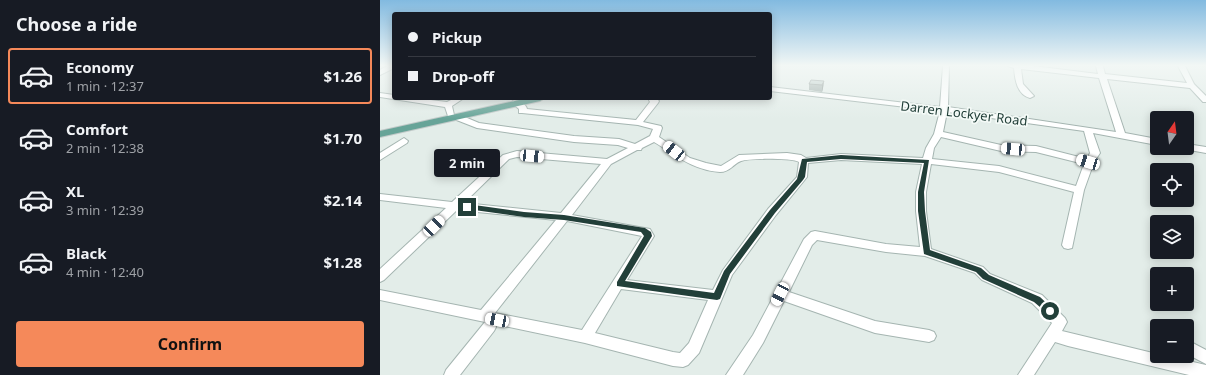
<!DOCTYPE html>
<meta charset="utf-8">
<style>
body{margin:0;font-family:"Noto Sans",sans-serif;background:#20242c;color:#f1f3f6;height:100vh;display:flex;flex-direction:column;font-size:15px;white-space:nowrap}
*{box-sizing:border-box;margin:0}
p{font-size:13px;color:#9ea1a6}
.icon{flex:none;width:22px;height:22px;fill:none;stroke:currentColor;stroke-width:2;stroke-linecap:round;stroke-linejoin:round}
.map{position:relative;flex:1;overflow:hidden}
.sheet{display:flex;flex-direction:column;background:#171b24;width:380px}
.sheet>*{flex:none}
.top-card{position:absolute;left:12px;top:12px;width:380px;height:88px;border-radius:4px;box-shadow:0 2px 10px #0003;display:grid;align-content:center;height:88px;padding:0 16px;background:#171b24}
.needle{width:26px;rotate:14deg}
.buttons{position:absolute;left:770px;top:111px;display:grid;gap:8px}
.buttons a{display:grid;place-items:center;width:44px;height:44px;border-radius:4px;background:#171b24;box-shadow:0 2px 10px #0003;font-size:20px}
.end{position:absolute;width:18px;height:18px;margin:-9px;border:5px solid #223f39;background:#fff;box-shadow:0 0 0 2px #fff}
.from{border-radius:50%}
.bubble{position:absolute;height:28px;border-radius:4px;background:#171b24;box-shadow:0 2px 10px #0003;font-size:13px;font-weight:700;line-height:28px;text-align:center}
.car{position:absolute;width:12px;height:24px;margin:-12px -6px;border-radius:5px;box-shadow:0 0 3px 1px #0007;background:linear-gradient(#fff 24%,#345 0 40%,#fff 0 76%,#345 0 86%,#fff 0)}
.top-card b{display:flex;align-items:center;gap:14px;height:38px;font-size:15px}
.top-card b+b{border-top:1px solid #363941}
.top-card i{width:10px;height:10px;background:#f1f3f6}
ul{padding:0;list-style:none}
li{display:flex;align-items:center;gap:12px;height:56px;margin:0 8px 6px;padding:0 8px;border:2px solid transparent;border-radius:4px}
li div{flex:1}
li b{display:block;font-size:15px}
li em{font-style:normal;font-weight:700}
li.current{border-color:#f5895a}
li>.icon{width:36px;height:36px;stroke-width:1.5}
h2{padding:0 16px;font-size:18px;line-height:48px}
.button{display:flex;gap:8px;margin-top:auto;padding:8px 16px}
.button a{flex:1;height:46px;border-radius:4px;background:#f5895a;color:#111;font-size:16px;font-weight:700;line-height:46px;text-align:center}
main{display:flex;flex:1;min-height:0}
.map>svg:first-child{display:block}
</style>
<main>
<section class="sheet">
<h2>Choose a ride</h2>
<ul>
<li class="current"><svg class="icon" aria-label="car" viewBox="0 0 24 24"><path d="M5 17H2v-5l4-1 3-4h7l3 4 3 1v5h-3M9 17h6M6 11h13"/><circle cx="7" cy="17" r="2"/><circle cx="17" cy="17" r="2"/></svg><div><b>Economy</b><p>1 min · 12:37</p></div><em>$1.26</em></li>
<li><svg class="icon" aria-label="car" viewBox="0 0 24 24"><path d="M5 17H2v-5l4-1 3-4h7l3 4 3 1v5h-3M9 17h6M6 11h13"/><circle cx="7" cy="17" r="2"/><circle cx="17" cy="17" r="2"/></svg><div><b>Comfort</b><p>2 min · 12:38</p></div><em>$1.70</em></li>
<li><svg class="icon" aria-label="car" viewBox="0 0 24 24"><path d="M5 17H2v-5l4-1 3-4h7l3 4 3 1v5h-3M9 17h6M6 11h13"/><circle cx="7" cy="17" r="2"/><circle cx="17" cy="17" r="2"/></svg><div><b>XL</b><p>3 min · 12:39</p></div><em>$2.14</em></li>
<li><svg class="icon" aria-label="car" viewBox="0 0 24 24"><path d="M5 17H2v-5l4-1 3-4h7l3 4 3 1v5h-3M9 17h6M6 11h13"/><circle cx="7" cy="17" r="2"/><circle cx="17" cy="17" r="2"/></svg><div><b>Black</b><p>4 min · 12:40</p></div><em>$1.28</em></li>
</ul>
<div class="button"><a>Confirm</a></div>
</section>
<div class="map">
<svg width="826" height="375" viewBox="0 0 826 375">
<rect width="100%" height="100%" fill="#e3ede9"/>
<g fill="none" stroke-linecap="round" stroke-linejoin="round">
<defs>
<g id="minor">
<path d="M 7,66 L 14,66 L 14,68 L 0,75 L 0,70 Z"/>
<path d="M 563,66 L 569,66 L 568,107 L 736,132 L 719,78 L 641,69 L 643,84 L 654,96 L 650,98 C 637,94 635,80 634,68 L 628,66 L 653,66 L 718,74 L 716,66 L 723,66 L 725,74 L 807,83 L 798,66 L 805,66 L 814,84 L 826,96 L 826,102 L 823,102 L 810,88 L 727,79 L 745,133 L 777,139 L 777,145 L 713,133 L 720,153 L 714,162 L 704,190 L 692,248 L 688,249 L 684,248 L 682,245 L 694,192 L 619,172 L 551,164 L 546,192 L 546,211 L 551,249 L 603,267 L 610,274 L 662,295 L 685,318 L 687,322 L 682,331 L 777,354 L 777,356 L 787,356 L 826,365 L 826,375 L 809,375 L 688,346 L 675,342 L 654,375 L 638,375 L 672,323 L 652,303 L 602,280 L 595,273 L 545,256 L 506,252 L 437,240 L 432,245 L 409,292 L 495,321 L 549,330 L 554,332 L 556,336 L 554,340 L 549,342 L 495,333 L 404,301 L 383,343 L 363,375 L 346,375 L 373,335 L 424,239 L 431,232 L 435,231 L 506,244 L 540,247 L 536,211 L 536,192 L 542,164 L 461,160 L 428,163 L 427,177 L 423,182 L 396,215 L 352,275 L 319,353 L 308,365 L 303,367 L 293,366 L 205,343 L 115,324 L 116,327 L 114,331 L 80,375 L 64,375 L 66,370 L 105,322 L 0,300 L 0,290 L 101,310 L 176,220 L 77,210 L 4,280 L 0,282 L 0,269 L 66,208 L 0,200 L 0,194 L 72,202 L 123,155 L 137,151 L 227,159 L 248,148 L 238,145 L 194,142 L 97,128 L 74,119 L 74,116 L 68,116 L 65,107 L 0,97 L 0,93 L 14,95 L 14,98 L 34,98 L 67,102 L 75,98 L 84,98 L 72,106 L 74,115 L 80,115 L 99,123 L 194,136 L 239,139 L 255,144 L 270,136 L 273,129 L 258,125 L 142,113 L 139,113 L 139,109 L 132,103 L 133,101 C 138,100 146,104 147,109 L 256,120 L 270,102 L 268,98 L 276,98 L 279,101 L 278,103 L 263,122 L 281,126 L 282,128 L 279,137 L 310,158 L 326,163 L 341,166 L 359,155 L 407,153 L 421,155 L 426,158 L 461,154 L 543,158 L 546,148 L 554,134 L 560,111 L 390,91 L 390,87 L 560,107 ZM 567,112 L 704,131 L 710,153 L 707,159 L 656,146 L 621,145 L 563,132 ZM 561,137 L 621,151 L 656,152 L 704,164 L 696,186 L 619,166 L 552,159 L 554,148 ZM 274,142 C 296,155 312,170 340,172 C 350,172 353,164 361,161 C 368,158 413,158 419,162 L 417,177 L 388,209 L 343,270 L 333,290 L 247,280 L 274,236 L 270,229 L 192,215 L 231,164 L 257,150 L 261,150 L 262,148 ZM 137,157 L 221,164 L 181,213 L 84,203 L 129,159 ZM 187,221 L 262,236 L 202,330 L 115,313 ZM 241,289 L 328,300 L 309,343 L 300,353 L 293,352 L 215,333 Z"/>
<path d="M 24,138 L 28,141 L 27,143 L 0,160 L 0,153 Z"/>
<path d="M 807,144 L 826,147 L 826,153 L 804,149 L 807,148 Z"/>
<path d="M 807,340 L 826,350 L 826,364 L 807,354 Z"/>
</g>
<path id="major" d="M 148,98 L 165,98 L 160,101 L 0,137 L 0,131 Z"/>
</defs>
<use href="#minor" stroke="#a5b5b1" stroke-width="2"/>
<use href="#major" stroke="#c1c9c8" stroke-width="2"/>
<use href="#minor" fill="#fff" fill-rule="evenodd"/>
<use href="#major" fill="#67a498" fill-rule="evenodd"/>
</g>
<path fill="#9eaca8" d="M 444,81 L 443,88 L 442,92 L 429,90 L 429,84 Z"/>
<path fill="#818c88" d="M 444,81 L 443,88 L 442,92 L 442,85 Z"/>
<path fill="#b8c8c3" stroke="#818c88" d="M 431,80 L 444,81 L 442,85 L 429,84 Z"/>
<linearGradient id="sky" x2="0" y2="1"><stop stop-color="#82bae0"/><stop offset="0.55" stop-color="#f2f7f5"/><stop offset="1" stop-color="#f2f7f5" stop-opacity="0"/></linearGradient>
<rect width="826" height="119" fill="url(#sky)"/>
<path fill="#223f39" d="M 461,155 L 549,160 L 544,192 L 545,211 L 550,250 L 601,268 L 609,275 L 660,297 L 675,311 L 674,313 L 667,313 L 654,302 L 603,279 L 596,272 L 544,254 L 538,211 L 538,192 L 544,163 L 461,159 L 427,162 L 425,177 L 423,180 L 395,213 L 350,274 L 340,299 L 337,300 L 237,286 L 237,282 L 264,236 L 261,232 L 184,220 L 144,217 L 87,209 L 84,207 L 87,204 L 144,212 L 184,215 L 265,228 L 271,232 L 272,236 L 245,281 L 334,293 L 344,271 L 390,210 L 417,179 L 422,159 Z"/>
<g text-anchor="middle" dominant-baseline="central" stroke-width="3.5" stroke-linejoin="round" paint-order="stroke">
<g font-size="13" fill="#223f39" stroke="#f4faf7">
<text transform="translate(584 113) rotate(7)">Darren Lockyer Road</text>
</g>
</g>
</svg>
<div class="buttons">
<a><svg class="needle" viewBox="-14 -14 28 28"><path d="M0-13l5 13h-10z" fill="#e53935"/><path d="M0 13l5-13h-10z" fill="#9ea1a6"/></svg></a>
<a><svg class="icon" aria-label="locate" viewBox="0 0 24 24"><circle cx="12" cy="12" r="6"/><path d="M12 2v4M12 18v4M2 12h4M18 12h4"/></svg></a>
<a><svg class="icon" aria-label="layers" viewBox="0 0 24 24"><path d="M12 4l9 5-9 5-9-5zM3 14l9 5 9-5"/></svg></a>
<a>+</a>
<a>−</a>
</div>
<i class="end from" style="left:670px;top:311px"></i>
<i class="end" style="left:87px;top:207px"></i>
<div class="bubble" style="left:54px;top:149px;width:66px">2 min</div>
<i class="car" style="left:633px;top:149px;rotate:275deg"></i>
<i class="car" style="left:294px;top:151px;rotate:308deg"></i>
<i class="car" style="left:152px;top:156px;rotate:95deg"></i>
<i class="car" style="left:708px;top:162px;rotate:287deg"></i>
<i class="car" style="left:54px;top:226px;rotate:46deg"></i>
<i class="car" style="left:400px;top:294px;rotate:207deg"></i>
<i class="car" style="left:117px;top:320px;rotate:281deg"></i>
<div class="top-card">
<b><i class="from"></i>Pickup</b>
<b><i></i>Drop-off</b>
</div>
</div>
</main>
